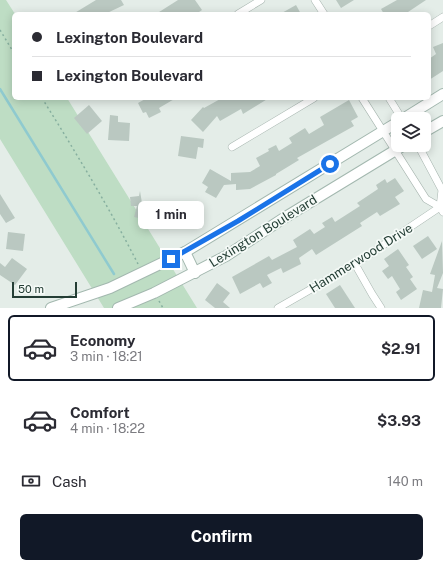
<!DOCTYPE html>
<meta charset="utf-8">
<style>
body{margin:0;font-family:"Public Sans",sans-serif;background:#f7f7f7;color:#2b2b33;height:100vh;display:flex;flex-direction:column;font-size:15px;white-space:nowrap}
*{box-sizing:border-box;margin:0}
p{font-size:13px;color:#7c7c81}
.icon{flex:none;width:22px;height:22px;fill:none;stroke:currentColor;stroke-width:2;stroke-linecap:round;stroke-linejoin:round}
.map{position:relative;height:308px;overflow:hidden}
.sheet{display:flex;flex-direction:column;background:#fff;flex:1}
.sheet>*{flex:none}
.guide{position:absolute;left:12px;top:12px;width:419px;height:88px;border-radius:6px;box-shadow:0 2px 10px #0003;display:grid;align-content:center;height:88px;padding:0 20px;background:#fff}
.tools{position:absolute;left:391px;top:112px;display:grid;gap:8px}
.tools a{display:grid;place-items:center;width:40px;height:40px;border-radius:6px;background:#fff;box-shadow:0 2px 10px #0003;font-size:20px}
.scale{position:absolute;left:12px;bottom:10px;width:65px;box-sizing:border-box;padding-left:4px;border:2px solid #243e35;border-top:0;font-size:11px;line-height:14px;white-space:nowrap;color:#243e35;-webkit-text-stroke:3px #f5faf7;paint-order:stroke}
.end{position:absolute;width:18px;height:18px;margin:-9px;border:5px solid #1a73e8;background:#fff;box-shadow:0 0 0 2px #fff}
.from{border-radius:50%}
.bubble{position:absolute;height:28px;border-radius:6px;background:#fff;box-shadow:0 2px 10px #0003;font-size:13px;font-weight:700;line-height:28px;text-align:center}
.guide b{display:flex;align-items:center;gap:14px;height:38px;font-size:15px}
.guide b+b{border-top:1px solid #e1e1e2}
.guide i{width:10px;height:10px;background:#2b2b33}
ul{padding:7px 0 0;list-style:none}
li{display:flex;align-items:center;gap:12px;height:66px;margin:0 8px 6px;padding:0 12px;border:2px solid transparent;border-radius:6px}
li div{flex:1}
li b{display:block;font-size:15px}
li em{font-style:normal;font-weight:700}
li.on{border-color:#111827}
li>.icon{width:36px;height:36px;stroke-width:1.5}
.pay{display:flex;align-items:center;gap:10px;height:44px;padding:0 20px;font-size:15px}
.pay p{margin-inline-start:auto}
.cta{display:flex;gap:8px;margin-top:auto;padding:8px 20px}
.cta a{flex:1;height:46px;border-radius:6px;background:#111827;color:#fff;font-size:16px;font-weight:700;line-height:46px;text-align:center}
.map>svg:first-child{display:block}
</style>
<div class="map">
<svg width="443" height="308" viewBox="0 0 443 308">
<rect width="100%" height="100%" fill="#e4ede8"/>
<path fill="#beddc4" d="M 0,0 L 6,0 L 15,14 L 14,14 L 14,98 L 67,98 L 197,308 L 104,308 L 0,139 Z"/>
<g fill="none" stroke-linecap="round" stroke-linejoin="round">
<path stroke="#8fcacf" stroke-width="2.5" d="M 0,89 L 114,274"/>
</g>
<g fill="#bac8c1">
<path d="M 96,0 L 121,0 L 124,5 L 105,14 L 73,14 Z"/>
<path d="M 178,0 L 195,0 L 202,10 L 196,14 L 156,14 Z"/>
<path d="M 336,0 L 354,0 L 341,8 Z"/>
<path d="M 397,0 L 426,0 L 405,14 L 384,14 L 381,9 Z"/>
<path d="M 296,5 L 301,14 L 280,14 Z"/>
<path d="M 443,43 L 443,71 L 429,80 L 429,59 L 436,54 L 433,47 Z"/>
<path d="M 147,98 L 176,98 L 159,108 L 161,112 L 149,118 L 146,112 L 143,113 L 138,103 Z"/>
<path d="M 222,98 L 269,98 L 243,114 L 241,109 L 220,121 L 217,116 L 203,132 L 191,120 L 203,107 L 204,108 Z"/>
<path d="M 349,100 L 358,117 L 351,121 L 354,126 L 297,158 L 299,160 L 276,174 L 276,175 L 250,189 L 236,190 L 236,184 L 224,185 L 216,198 L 205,192 L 208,187 L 202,183 L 210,169 L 231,181 L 231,173 L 250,172 L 260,166 L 256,158 L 269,151 L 268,149 L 276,145 L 279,151 L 292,143 L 289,138 L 305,128 L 309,134 L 324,125 L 320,117 Z"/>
<path d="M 89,105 L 102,121 L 87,134 L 74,118 Z"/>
<path d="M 110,115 L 118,116 L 118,122 L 130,123 L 129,141 L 108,140 Z"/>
<path d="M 181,136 L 204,139 L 203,148 L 198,147 L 196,159 L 178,156 Z"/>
<path d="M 395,178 L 404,191 L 395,197 L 400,204 L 380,216 L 377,212 L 360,223 L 362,226 L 316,255 L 312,249 L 299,258 L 301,264 L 283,273 L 281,268 L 267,275 L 272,283 L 263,288 L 260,283 L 240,294 L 232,277 L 269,256 L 272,260 L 297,247 L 293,240 L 310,229 L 314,234 L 325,227 L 322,223 L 332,217 L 335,222 L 360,206 L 357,203 L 378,189 L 376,185 L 385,179 L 387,183 Z"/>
<path d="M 140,191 L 143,209 L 168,214 L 166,221 L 159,220 L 158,222 L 134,217 L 137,206 L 131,206 L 130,197 L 139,196 Z"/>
<path d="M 0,194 L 15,218 L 6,223 L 0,214 Z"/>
<path d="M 8,232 L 25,234 L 23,251 L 6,249 Z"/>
<path d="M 428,236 L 437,249 L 422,259 L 413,246 Z"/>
<path d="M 442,241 L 443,273 L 437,288 L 443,289 L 441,308 L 419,308 L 423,290 L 432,292 L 435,275 L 430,274 Z"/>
<path d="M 398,249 L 409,265 L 406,267 L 413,277 L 410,279 L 417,289 L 401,300 L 396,292 L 400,289 L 392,276 L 388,279 L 382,271 L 389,266 L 384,259 Z"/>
<path d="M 12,258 L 27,269 L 15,285 L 0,275 L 0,263 L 5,267 Z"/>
<path d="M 217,283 L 230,293 L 223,302 L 230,308 L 215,308 L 205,300 Z"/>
<path d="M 340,285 L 355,308 L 335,308 L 326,294 Z"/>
</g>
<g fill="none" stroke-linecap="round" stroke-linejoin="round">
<defs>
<g id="street">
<path d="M 315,0 L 324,14"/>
<path d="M 238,14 L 261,0"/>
<path d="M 429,26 L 443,17"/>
<path d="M 362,98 L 426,199 L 440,207 L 443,212"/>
<path d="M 389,98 L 402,119"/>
<path d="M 418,145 L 442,190 L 440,207"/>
<path d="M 232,147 L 314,98"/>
<path d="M 355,264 L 372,294 L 381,308"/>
<path d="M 278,308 L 355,264 L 443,205"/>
</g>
<g id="secondary">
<path d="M 403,119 L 443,94"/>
<path d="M 424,132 L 443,121"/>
<path d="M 185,252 L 195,273"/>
<path d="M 51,308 L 110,288 L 185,252 L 398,122"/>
<path d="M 118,308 L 154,293 L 226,256 L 284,218 L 404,145"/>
</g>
</defs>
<use href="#street" stroke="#a7b5af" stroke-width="8"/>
<use href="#secondary" stroke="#a3b8af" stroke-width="12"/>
<g stroke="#86af9f" stroke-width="1.5" stroke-dasharray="2 3" stroke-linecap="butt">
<path d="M 0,30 L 14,53"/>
<path d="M 42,98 C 76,153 109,207 138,264"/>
<path d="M 159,301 L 163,308"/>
</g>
<use href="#street" stroke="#fff" stroke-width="7"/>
<use href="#secondary" stroke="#fff" stroke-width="10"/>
</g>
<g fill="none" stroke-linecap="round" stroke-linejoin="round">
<path stroke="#1a73e8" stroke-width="5" d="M 171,259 L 238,221 L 330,164"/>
</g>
<g text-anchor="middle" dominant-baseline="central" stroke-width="3.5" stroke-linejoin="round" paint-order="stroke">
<g font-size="13" fill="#243e35" stroke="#f5faf7">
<text transform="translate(263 231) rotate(-32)">Lexington Boulevard</text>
<text transform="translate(361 258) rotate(-32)">Hammerwood Drive</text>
</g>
</g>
</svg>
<div class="tools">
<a><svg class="icon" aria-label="layers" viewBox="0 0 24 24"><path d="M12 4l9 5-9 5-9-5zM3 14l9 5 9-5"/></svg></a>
</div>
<div class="scale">50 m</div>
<i class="end from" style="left:330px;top:164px"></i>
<i class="end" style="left:171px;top:259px"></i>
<div class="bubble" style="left:138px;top:201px;width:66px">1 min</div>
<div class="guide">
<b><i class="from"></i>Lexington Boulevard</b>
<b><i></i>Lexington Boulevard</b>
</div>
</div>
<section class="sheet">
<ul>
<li class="on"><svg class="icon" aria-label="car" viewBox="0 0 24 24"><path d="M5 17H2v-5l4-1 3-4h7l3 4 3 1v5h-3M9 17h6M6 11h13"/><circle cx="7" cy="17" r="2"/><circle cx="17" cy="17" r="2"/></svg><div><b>Economy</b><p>3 min · 18:21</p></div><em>$2.91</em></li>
<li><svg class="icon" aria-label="car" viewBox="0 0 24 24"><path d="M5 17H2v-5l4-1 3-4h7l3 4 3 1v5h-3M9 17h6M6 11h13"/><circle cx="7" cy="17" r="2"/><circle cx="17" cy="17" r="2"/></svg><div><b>Comfort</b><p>4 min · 18:22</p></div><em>$3.93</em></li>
</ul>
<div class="pay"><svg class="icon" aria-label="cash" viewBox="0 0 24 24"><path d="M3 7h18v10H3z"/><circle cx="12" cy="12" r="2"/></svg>Cash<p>140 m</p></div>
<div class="cta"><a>Confirm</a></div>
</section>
